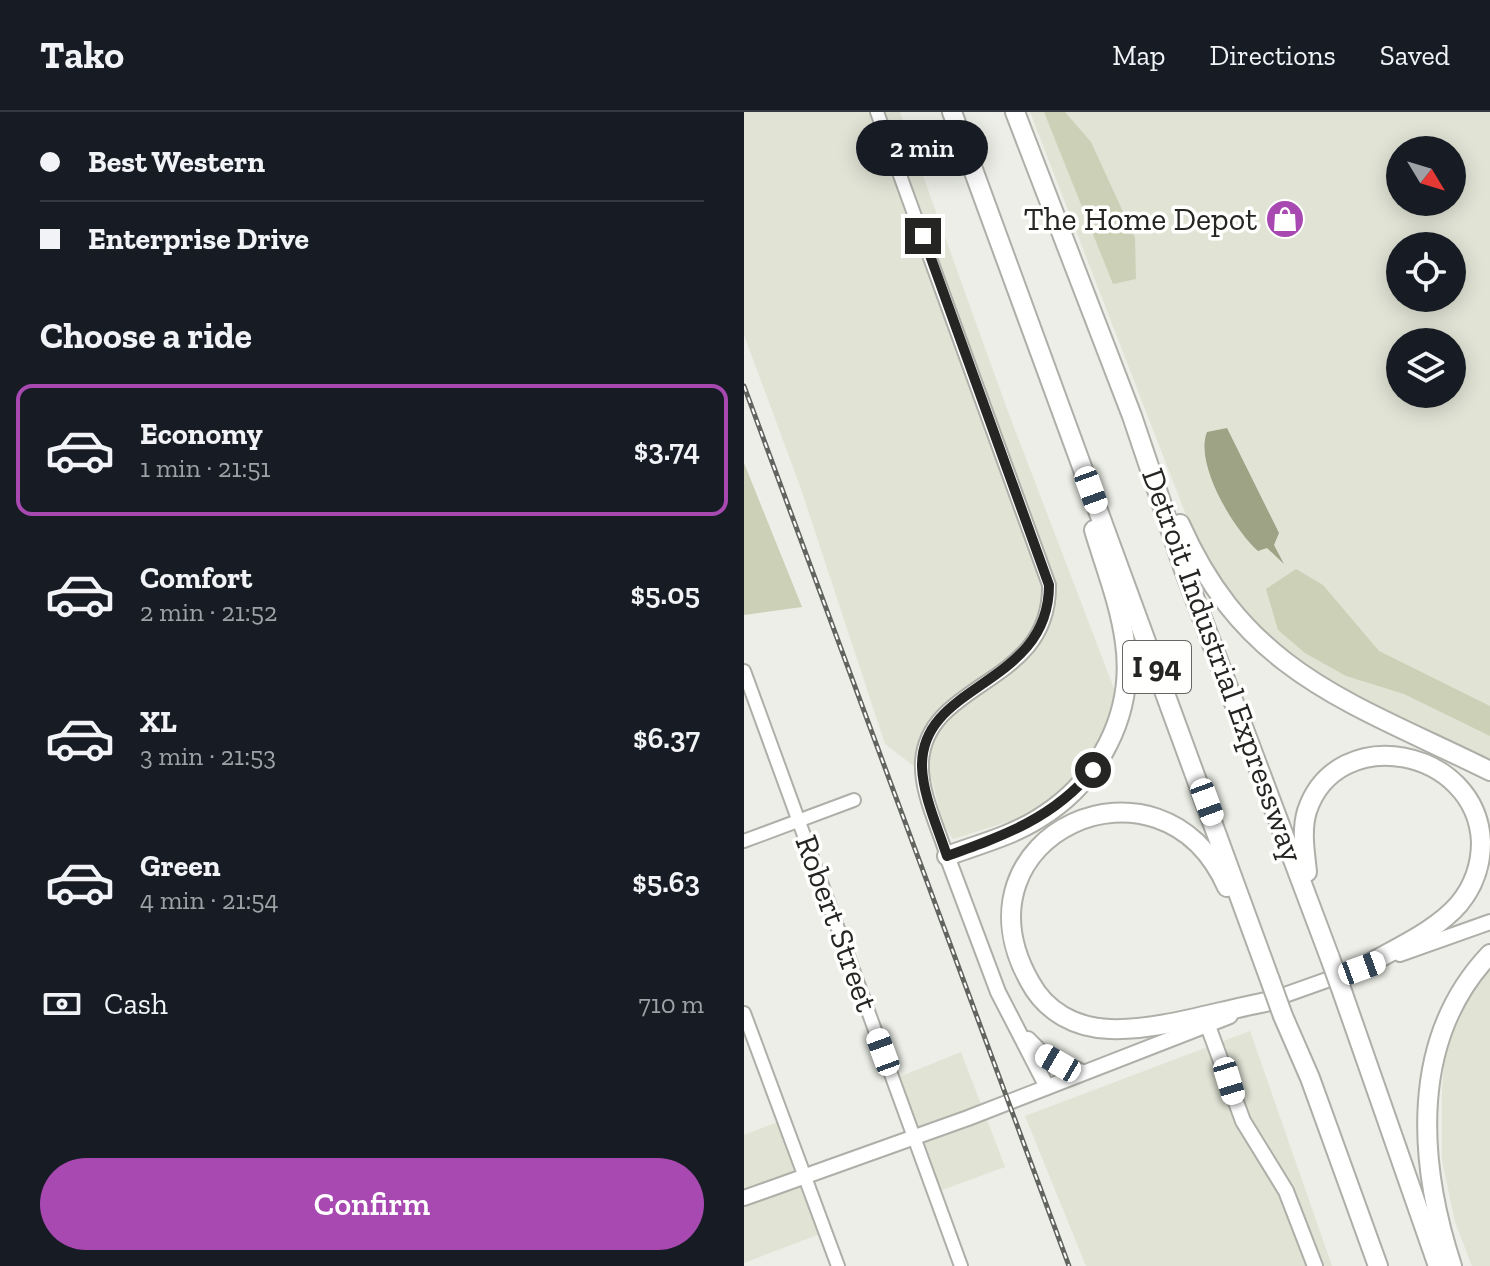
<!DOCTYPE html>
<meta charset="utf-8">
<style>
body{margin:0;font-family:"Zilla Slab",serif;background:#20242c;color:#f1f3f6;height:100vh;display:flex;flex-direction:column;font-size:30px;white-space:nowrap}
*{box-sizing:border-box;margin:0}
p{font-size:26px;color:#9ea1a6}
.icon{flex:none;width:44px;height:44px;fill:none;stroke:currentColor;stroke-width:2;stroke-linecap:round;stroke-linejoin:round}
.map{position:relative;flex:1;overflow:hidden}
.details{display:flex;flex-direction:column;background:#171b24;width:744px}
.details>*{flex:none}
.guide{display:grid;align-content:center;height:176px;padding:0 40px;background:#171b24}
.needle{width:52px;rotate:128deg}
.tools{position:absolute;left:642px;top:24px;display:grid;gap:16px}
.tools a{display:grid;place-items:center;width:80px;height:80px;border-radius:50%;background:#171b24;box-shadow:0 4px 20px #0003;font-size:40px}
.end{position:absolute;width:36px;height:36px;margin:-18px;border:10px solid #252623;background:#fff;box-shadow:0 0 0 4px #fff}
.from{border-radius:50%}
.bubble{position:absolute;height:56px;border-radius:28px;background:#171b24;box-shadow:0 4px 20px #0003;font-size:26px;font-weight:600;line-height:56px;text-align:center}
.car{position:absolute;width:24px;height:48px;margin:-24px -12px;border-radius:10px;box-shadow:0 0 6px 2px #0007;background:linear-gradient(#fff 24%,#345 0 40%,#fff 0 76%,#345 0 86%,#fff 0)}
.guide b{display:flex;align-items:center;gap:28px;height:76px;font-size:30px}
.guide b+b{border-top:2px solid #363941}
.guide i{width:20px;height:20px;background:#f1f3f6}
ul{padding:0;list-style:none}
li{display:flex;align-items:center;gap:24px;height:132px;margin:0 16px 12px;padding:0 24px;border:4px solid transparent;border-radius:16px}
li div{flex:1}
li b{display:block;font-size:30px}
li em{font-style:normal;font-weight:600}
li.current{border-color:#a848b1}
li>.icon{width:72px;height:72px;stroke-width:1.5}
h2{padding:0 40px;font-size:36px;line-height:96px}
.pay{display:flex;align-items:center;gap:20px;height:88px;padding:0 40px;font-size:30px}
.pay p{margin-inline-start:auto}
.button{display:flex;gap:16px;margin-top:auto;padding:16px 40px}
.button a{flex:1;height:92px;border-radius:48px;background:#a848b1;color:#fff;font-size:32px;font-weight:600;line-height:92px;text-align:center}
header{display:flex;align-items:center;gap:48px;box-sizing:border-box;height:112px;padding:0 40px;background:#171b24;border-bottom:2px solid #363941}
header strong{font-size:38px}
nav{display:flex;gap:44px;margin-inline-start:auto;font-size:28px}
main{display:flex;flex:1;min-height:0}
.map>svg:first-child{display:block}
</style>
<header>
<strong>Tako</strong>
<nav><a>Map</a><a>Directions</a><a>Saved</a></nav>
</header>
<main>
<section class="details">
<div class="guide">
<b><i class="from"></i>Best Western</b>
<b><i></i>Enterprise Drive</b>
</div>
<h2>Choose a ride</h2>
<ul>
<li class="current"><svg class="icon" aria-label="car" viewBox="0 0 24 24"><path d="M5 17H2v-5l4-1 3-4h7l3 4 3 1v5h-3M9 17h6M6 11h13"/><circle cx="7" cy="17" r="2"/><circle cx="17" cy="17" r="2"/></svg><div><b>Economy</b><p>1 min · 21:51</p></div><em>$3.74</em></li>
<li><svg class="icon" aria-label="car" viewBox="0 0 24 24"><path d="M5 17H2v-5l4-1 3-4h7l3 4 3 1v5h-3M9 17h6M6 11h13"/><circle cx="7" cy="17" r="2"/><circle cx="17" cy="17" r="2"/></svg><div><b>Comfort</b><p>2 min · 21:52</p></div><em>$5.05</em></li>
<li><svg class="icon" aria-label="car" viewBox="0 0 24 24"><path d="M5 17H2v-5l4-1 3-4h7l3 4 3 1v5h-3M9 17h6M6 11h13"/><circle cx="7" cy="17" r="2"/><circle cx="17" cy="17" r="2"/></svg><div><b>XL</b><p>3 min · 21:53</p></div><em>$6.37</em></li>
<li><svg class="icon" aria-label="car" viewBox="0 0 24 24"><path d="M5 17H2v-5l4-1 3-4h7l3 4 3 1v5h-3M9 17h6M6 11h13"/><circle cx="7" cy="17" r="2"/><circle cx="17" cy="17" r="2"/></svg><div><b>Green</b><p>4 min · 21:54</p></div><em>$5.63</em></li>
</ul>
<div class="pay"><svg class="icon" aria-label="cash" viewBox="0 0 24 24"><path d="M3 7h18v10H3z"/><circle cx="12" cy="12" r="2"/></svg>Cash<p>710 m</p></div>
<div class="button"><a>Confirm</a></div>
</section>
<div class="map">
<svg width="746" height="1154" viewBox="0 0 746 1154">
<rect width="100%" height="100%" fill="#eceee7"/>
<g fill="#e1e3d5" fill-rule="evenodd">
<path d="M 0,0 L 156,0 L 263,297 L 371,579 L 361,620 L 340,656 L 315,683 L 285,703 L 209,727 L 199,712 L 188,668 L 141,632 L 56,374 L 0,223 Z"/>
<path d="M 286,0 L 746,0 L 746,650 L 569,563 L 514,520 L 456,439 ZM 656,38 L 708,38 L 708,90 L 656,90 ZM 656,134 L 708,134 L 708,186 L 656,186 ZM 656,230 L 708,230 L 708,282 L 656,282 Z"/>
<path d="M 746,852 L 746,1154 L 728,1154 L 711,1110 L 698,1048 L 698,978 L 701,942 L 715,901 Z"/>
<path d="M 506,919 L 588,1154 L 342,1154 L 281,1004 Z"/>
<path d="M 217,940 L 261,1055 L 190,1081 L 150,967 Z"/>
<path d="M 39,1008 L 81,1120 L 0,1151 L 0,1023 Z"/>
</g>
<g fill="#ccd0b6">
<path d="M 300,0 L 321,0 L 347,30 L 391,126 L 392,167 L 369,172 Z"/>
<path d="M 0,351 L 58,495 L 0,503 Z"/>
<path d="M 552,457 L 579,473 L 635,539 L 746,594 L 746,624 L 660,582 L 602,564 L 561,541 L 534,518 L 522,477 Z"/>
</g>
<path fill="#9fa386" d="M 483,316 L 535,421 L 530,433 L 540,452 L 523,436 L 514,439 C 490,418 450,352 463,320 Z"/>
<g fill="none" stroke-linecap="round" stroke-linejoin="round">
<defs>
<g id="minor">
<path d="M 133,0 L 305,473 C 307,574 184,568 178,649 C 176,680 194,715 203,744"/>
<path d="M 0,559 L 217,1154"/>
<path d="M 0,729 L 110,688"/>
<path d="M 0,901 L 94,1154"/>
</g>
<g id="major">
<path d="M 203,744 L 254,880 L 303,975"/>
<path d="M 656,842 L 746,810"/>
<path d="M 524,889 L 625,853"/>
<path d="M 464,914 L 499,1009 L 542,1079 L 571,1154"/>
<path d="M 284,927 L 299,942 L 338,960"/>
<path d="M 0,1086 L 224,1006 L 486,904"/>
</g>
<g id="highway">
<path d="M 208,0 L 526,868"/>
<path d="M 271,0 L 388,304 L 440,458 L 586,846"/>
<path d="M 436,412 C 502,562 609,591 746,659"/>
<path d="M 203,744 C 233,733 267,724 294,707 C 355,670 391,602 381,531 C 376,492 361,455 350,418"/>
<path d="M 563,760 C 561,740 557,719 563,699 C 593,609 733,636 737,730 C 737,753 729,775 715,792 C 691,820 649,837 618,856"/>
<path d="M 483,775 C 417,626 203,723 286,870 C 302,900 332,916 366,917 C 414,919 474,899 522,890"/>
<path d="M 599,882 L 694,1154"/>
<path d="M 539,904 L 566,966 L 634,1154"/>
<path d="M 708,1154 C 674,1050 665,927 746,842"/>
</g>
</defs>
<use href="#minor" stroke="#aeafa8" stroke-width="16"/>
<use href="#major" stroke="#aeafa8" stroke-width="18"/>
<use href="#highway" stroke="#aeafa8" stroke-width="22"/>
<use href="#minor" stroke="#fff" stroke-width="12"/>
<use href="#major" stroke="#fff" stroke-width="14"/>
<use href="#highway" stroke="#fff" stroke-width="18"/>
<defs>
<path id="rail" d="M 0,274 L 325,1154"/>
</defs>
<use href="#rail" stroke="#626460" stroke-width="5"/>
<use href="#rail" stroke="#fffffe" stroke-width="2" stroke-dasharray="6" stroke-linecap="butt"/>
<defs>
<g id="highway-bridge">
<path d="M 586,846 L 599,882"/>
<path d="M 526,868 L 539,904"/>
</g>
</defs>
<use href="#highway-bridge" stroke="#aeafa8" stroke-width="22" stroke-linecap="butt"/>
<use href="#highway-bridge" stroke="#fff" stroke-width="18"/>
</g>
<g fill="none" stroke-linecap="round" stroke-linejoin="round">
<path stroke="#252623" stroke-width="10" d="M 179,124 L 305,473 C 305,575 176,570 178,655 C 179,684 194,716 203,744 C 259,724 310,706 349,658"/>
</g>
<defs>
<symbol id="shop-disc" viewBox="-11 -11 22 22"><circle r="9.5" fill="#a848b1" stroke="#fffffe"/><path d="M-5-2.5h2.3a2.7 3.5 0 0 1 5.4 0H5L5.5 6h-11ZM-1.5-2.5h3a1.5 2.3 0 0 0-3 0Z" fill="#fff"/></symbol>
</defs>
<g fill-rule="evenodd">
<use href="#shop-disc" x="519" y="85" width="44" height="44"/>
</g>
<g text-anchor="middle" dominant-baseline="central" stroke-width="7" stroke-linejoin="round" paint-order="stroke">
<rect fill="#fffffe" stroke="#666765" stroke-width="2" x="379" y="529" width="68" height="52" rx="6"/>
<g font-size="30" font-weight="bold" fill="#252623">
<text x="413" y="555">I 94</text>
</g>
<g font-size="32" fill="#252623" stroke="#fffffe" text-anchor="end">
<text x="513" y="107">The Home Depot</text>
</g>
<g font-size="32" fill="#252623" stroke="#fffffe">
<text transform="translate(479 553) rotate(70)">Detroit Industrial Expressway</text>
<text transform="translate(93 811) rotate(70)">Robert Street</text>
</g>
</g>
</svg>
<div class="tools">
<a><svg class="needle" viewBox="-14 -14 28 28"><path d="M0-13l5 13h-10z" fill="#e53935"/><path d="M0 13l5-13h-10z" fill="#9ea1a6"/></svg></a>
<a><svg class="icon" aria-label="locate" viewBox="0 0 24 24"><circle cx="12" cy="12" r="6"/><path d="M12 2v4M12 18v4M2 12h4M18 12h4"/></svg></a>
<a><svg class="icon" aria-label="layers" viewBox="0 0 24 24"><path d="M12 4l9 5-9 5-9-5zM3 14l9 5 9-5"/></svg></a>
</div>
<i class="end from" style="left:349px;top:658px"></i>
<i class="end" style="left:179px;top:124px"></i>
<div class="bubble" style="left:112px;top:8px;width:132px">2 min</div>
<i class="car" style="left:347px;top:378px;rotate:160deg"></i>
<i class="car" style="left:463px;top:690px;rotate:160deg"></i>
<i class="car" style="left:618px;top:856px;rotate:70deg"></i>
<i class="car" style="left:139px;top:940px;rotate:340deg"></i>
<i class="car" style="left:314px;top:951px;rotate:300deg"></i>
<i class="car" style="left:485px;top:969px;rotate:163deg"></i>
</div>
</main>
